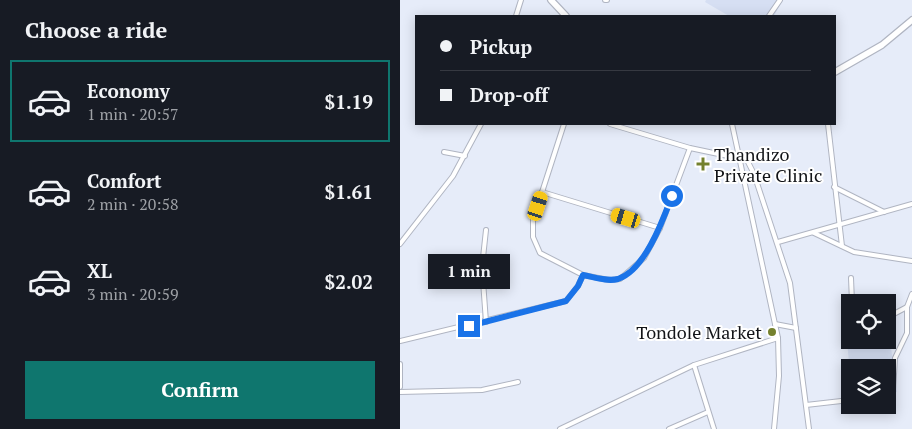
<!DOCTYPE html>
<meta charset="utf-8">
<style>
body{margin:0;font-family:"PT Serif",serif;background:#20242c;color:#f1f3f6;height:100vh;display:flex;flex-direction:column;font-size:19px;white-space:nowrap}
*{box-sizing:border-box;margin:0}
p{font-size:16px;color:#9ea1a6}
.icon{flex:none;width:28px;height:28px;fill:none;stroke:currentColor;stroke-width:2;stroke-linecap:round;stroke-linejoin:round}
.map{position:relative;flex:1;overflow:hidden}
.details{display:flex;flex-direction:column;background:#171b24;width:400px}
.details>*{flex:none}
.hud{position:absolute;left:15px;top:15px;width:421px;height:110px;border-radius:0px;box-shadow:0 2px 12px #0003;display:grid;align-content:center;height:110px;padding:0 25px;background:#171b24}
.controls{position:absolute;left:441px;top:294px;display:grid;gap:10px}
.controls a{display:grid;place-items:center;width:55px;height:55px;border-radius:0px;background:#171b24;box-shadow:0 2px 12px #0003;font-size:25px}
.end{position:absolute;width:22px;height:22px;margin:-11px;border:6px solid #1a73e8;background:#fff;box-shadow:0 0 0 2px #fff}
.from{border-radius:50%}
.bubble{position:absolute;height:35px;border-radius:0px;background:#171b24;box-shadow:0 2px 12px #0003;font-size:16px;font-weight:700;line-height:35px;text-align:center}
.car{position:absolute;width:15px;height:30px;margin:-15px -8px;border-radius:6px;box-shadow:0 0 4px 1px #0007;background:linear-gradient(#f5c518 24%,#345 0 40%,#f5c518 0 76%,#345 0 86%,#f5c518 0)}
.hud b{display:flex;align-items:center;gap:18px;height:48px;font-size:19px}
.hud b+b{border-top:1px solid #363941}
.hud i{width:12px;height:12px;background:#f1f3f6}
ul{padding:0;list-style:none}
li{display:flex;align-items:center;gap:15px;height:82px;margin:0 10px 8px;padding:0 15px;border:2px solid transparent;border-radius:0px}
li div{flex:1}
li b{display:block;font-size:19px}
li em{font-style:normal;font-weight:700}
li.current{border-color:#0f766e}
li>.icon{width:45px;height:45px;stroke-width:1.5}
h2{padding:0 25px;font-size:22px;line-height:60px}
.cta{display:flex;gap:10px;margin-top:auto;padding:10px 25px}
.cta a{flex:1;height:58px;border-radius:0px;background:#0f766e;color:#fff;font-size:20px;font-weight:700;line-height:58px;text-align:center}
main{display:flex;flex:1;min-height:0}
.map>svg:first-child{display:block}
</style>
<main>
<section class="details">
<h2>Choose a ride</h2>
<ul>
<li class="current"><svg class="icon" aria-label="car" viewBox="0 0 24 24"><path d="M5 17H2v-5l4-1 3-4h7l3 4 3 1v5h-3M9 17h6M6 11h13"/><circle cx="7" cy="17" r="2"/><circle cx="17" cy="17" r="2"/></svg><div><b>Economy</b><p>1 min · 20:57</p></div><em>$1.19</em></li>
<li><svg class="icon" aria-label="car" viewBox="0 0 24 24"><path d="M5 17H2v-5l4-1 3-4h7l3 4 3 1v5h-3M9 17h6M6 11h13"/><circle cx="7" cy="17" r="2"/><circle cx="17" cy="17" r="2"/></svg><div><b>Comfort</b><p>2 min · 20:58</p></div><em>$1.61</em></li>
<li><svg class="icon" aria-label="car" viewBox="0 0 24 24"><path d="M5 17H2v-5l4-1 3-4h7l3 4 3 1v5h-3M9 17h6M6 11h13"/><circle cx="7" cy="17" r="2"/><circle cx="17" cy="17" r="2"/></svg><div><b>XL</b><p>3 min · 20:59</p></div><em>$2.02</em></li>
</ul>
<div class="cta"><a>Confirm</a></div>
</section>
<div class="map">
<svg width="512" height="429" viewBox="0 0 512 429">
<rect width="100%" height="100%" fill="#e6ecf9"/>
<g fill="#d6dff3">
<path d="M 306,0 L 383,0 L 374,16 L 329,16 L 305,2 Z"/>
<path d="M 488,326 L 497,392 L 488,394 L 488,368 L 450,368 L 450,376 L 446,328 L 450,328 L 450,340 L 488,340 Z"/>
</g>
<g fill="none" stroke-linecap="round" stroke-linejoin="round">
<defs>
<g id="minor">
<path d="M 205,0 L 207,0"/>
<path d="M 116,16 L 121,0"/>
<path d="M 369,16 L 380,0"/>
<path d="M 164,124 L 133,220 L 133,237 L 140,253 L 183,275 L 209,280 L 220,279 L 244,258 L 260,228 L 290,148"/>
<path d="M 210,124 L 290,148 L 347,160 L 354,174 L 390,283 L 409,429"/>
<path d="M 332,124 L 378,338 L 379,376 L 374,429"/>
<path d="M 428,124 L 442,246"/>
<path d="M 44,152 L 65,156"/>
<path d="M 434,187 L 484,212"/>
<path d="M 142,192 L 260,228"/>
<path d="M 86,230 L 82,267 L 86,322"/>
<path d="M 414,233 L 454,252 L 512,261"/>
<path d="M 378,242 L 512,204"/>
<path d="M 0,244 L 53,176 L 81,124"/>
<path d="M 451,278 L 452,302"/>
<path d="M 488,317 L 507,307 L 512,294"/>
<path d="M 375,324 L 396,328"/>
<path d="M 0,341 L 166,301 L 178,286 L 183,275"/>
<path d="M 0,364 L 0,387"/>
<path d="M 294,365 L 314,429"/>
<path d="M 0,392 L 82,390 L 118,382"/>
<path d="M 488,395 L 493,390 L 495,358 L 507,333 L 507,307"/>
<path d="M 406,405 L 450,400"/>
<path d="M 160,429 L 294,365 L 378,338"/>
<path d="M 269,429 L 308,412"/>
</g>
<g id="primary">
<path d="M 151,0 L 166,16"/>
<path d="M 435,72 L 482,45 L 512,20"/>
</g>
</defs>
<use href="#minor" stroke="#b0b5c2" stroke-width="6"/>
<use href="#primary" stroke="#b0b5c2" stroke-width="8"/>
<use href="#minor" stroke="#fff" stroke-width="4"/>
<use href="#primary" stroke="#fff" stroke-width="5.5"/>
</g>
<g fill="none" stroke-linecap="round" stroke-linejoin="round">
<path stroke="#1a73e8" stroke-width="6" d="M 69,326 L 166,301 L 178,286 L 183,275 C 194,277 207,282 218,279 C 245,270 263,220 272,196"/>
</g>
<g fill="#74812e" stroke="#fff" stroke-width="2">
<path d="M300.5 156.5h5v5h5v5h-5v5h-5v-5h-5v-5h5z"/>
<circle cx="372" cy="332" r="5"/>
</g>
<g text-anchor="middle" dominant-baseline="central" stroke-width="4" stroke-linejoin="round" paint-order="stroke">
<g font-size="18" fill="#121418" stroke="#fff" text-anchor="start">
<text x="314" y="154">Thandizo<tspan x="314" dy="21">Private Clinic</tspan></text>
<text x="362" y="332" text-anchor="end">Tondole Market</text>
</g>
</g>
</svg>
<div class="controls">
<a><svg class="icon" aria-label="locate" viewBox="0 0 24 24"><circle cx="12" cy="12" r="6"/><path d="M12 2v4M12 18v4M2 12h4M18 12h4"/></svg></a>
<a><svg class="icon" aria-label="layers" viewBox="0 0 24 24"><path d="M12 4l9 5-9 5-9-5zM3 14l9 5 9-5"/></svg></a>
</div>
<i class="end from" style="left:272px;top:196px"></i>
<i class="end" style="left:69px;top:326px"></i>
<div class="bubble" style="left:28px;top:254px;width:82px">1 min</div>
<i class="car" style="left:138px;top:206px;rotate:18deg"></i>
<i class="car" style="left:226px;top:218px;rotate:287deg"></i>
<div class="hud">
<b><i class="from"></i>Pickup</b>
<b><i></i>Drop-off</b>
</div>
</div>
</main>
